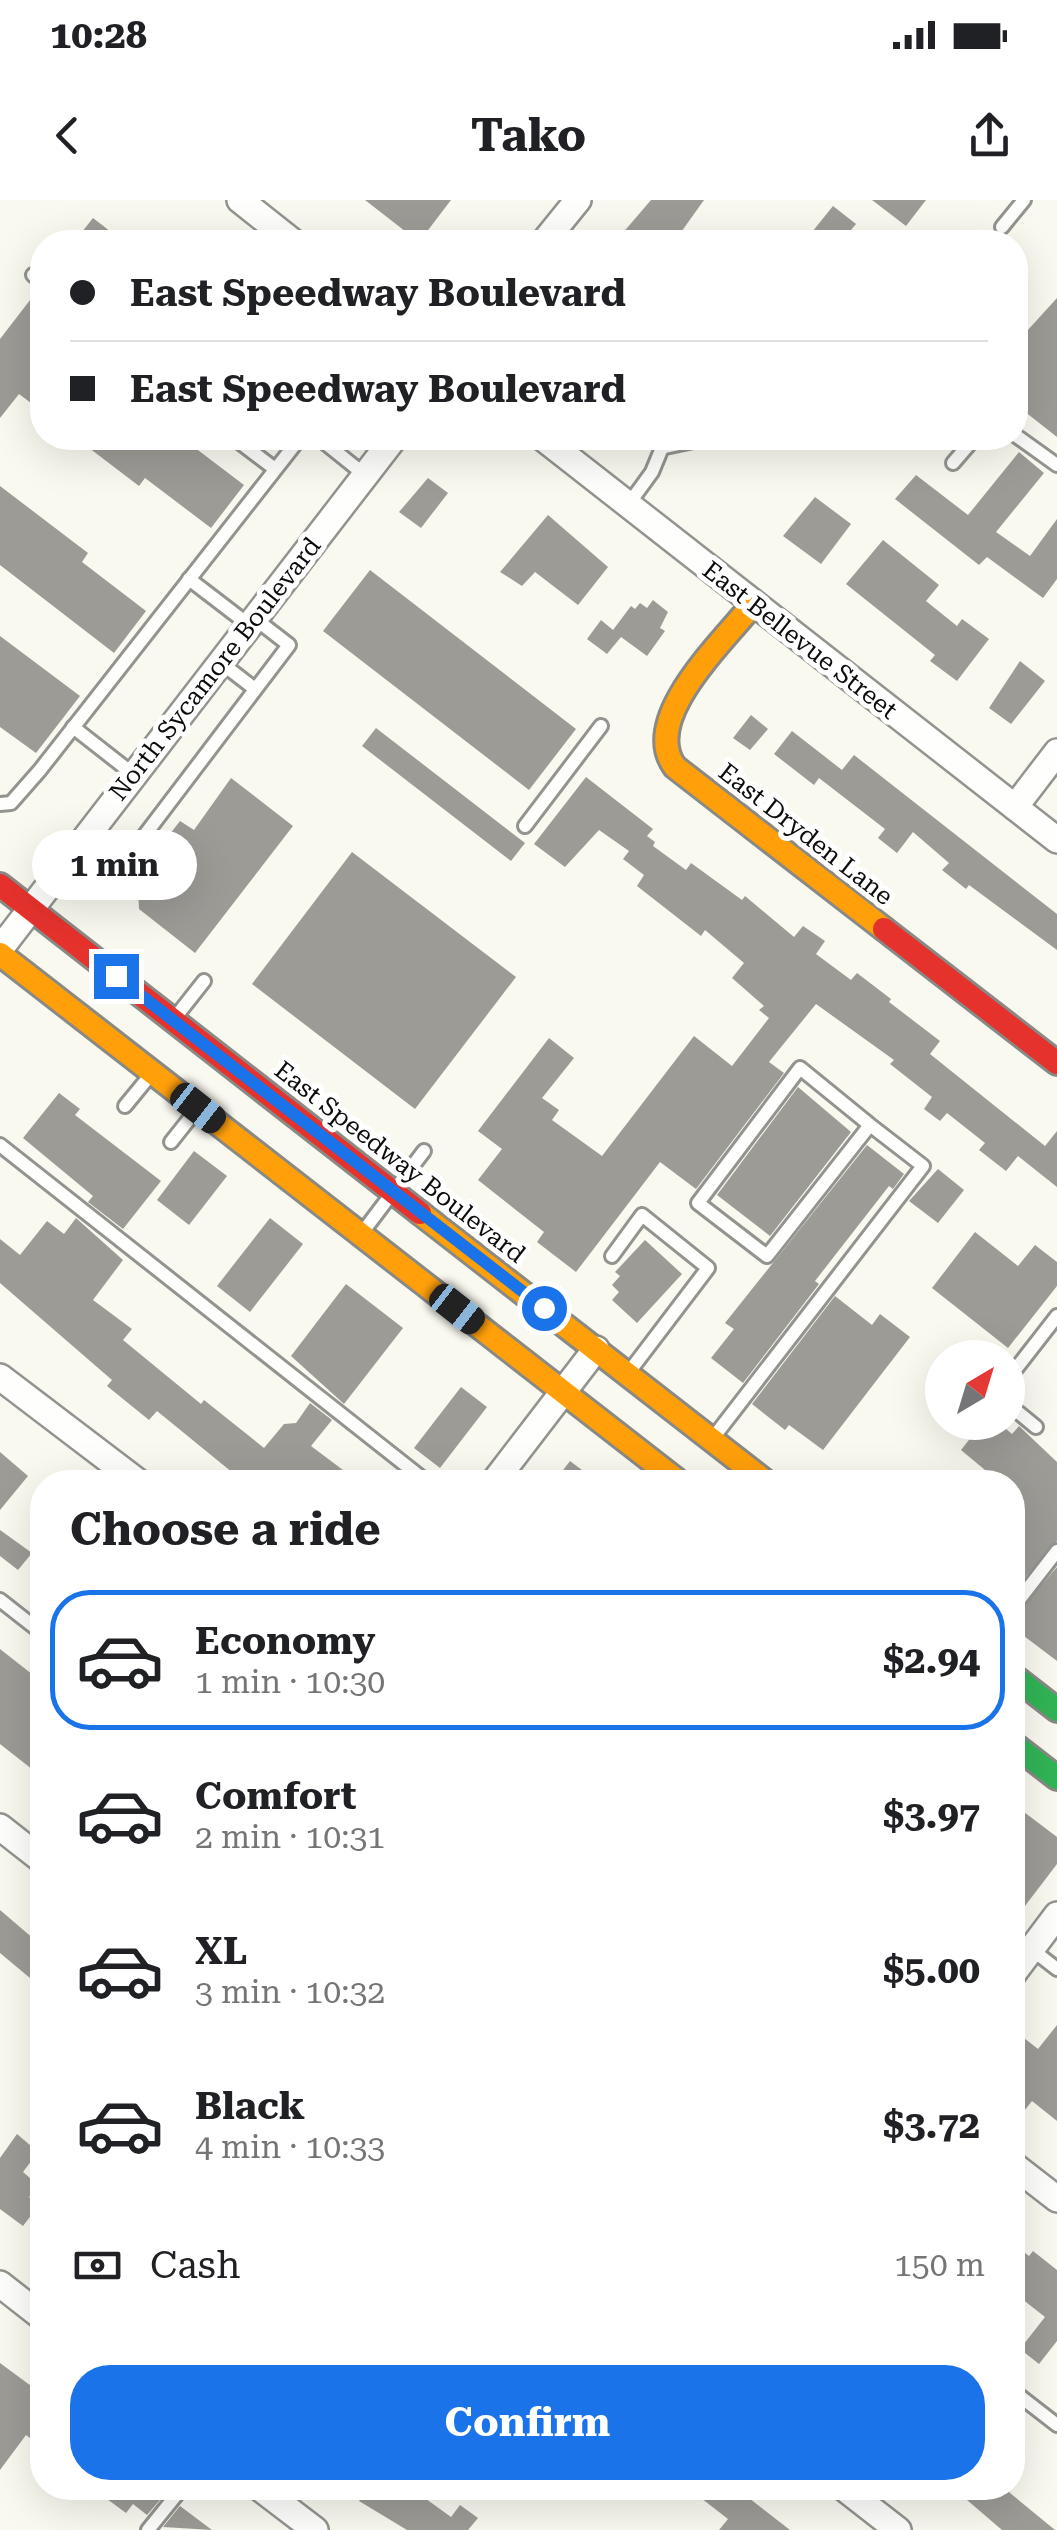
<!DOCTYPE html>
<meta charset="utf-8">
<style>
body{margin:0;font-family:"Roboto Serif",serif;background:#f6f6f6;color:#202124;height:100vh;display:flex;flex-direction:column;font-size:38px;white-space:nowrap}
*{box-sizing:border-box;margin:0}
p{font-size:32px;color:#757577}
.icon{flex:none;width:55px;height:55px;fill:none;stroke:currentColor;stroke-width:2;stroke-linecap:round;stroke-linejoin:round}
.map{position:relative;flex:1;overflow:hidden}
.details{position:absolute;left:30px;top:1270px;width:995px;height:1030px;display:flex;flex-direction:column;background:#fff;border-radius:40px;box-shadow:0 10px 40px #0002}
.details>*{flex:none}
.top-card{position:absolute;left:30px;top:30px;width:998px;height:220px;border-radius:40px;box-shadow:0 10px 40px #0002;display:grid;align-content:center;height:220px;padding:0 40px;background:#fff}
.needle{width:65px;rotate:38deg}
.buttons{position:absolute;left:925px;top:1140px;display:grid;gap:20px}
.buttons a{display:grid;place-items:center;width:100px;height:100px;border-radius:50%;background:#fff;box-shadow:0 10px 40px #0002;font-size:50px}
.end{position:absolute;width:45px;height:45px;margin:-22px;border:12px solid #1a73e8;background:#fff;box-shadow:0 0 0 5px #fff}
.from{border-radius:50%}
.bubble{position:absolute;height:70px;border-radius:35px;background:#fff;box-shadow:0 10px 40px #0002;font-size:32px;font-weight:700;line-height:70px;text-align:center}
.car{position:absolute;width:30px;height:60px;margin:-30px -15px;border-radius:12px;box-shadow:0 0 8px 2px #0007;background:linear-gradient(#222 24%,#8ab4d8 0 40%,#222 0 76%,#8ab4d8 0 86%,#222 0)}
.top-card b{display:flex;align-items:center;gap:35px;height:95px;font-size:38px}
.top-card b+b{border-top:2px solid #e0e0e0}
.top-card i{width:25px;height:25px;background:#202124}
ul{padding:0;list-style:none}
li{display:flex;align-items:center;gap:30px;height:140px;margin:0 20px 15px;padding:0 20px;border:5px solid transparent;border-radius:40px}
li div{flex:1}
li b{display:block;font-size:38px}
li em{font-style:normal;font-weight:700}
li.selected{border-color:#1a73e8}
li>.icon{width:90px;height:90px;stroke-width:1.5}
h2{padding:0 40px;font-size:45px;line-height:120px}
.pay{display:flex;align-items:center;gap:25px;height:110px;padding:0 40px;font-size:38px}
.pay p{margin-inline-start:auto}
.cta{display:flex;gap:20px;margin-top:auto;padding:20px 40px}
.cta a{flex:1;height:115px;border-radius:40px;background:#1a73e8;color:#fff;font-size:40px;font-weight:700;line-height:115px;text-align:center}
.status{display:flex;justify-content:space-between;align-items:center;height:70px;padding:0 50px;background:#fff;direction:ltr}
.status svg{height:28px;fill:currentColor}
header{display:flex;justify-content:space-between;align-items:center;height:130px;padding:0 40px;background:#fff;font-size:45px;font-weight:700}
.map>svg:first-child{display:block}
</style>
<div class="status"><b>10:28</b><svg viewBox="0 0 49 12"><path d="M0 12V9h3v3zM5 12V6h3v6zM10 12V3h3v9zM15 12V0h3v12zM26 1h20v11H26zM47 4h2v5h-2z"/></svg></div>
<header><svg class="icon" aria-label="back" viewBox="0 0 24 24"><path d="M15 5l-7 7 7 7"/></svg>Tako<svg class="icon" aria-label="share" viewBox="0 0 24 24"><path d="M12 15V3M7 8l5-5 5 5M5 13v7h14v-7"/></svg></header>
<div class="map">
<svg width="1057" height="2330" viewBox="0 0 1057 2330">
<rect width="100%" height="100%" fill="#f9f9f0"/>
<g fill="#9c9b96">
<path d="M 365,0 L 451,0 L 419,42 Z"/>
<path d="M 651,0 L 704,0 L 674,42 L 615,42 Z"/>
<path d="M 872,0 L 926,0 L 906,26 Z"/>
<path d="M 833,6 L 856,24 L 841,42 L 804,42 Z"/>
<path d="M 93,18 L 124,42 L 74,42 Z"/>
<path d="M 37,91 L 42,92 L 39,209 L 19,194 L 0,218 L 0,139 Z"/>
<path d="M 1057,98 L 1057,237 L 1015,204 L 1015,144 Z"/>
<path d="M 76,238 L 182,238 L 244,285 L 211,328 L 145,278 L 139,286 Z"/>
<path d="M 1019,252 L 1044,273 L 996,332 L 1030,356 L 1057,319 L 1057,379 L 1043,398 L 987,357 L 979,365 L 895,299 L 916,275 L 968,315 Z"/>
<path d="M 428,278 L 448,293 L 421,328 L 399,312 Z"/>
<path d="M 0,286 L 88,353 L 82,362 L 146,411 L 114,453 L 0,365 Z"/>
<path d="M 815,297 L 851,324 L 821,364 L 783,336 Z"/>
<path d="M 548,315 L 608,367 L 578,405 L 535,372 L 522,386 L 500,372 Z"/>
<path d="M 883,340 L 939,385 L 926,401 L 957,426 L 962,419 L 989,439 L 957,481 L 930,461 L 935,455 L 846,384 Z"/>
<path d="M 370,370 L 576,529 L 529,590 L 323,431 Z"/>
<path d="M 653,400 L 668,412 L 660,428 L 665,431 L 647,456 L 621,437 L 607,454 L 587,439 L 601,420 L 613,430 L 631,406 L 635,409 L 640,403 L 647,408 Z"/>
<path d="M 0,436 L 80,496 L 36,553 L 0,527 Z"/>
<path d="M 1020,461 L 1045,481 L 1011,524 L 989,508 Z"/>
<path d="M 751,515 L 768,529 L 750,550 L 733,538 Z"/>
<path d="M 376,528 L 525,643 L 511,661 L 362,546 Z"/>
<path d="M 792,531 L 842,570 L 854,555 L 1057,714 L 1057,750 L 969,685 L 966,689 L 942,670 L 949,663 L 913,632 L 897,653 L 878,638 L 885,629 L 819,578 L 814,585 L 774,554 Z"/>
<path d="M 586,577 L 653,629 L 647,636 L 655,642 L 653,646 L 686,670 L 691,663 L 742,700 L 745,696 L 794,737 L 803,726 L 825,741 L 816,754 L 851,780 L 857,773 L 891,799 L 889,802 L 940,841 L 930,854 L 1045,946 L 1057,931 L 1057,987 L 1018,956 L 1006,971 L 979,950 L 985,943 L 947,913 L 940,921 L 924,909 L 932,897 L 890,864 L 894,860 L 816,804 L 769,862 L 784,873 L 696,989 L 660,962 L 576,1072 L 537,1042 L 544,1032 L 478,980 L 502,949 L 478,931 L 549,838 L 574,858 L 542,898 L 559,910 L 552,920 L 602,956 L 694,836 L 732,866 L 769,818 L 759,810 L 764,806 L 732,778 L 744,763 L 705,730 L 701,736 L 637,686 L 644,675 L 623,659 L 629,651 L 599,630 L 565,667 L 534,644 Z"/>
<path d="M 231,578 L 293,626 L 195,753 L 139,709 L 138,688 L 169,649 L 163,643 L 180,621 L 194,630 Z"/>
<path d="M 352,652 L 516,777 L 415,909 L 252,784 Z"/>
<path d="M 798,887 L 851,932 L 770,1036 L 717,995 Z"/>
<path d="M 59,893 L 80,909 L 75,915 L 161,981 L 123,1029 L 88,1002 L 93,996 L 23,938 Z"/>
<path d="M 867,945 L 904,974 L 893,989 L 889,986 L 815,1081 L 819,1084 L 743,1183 L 711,1158 L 734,1129 L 725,1123 Z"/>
<path d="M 194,951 L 227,976 L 189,1025 L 157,1000 Z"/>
<path d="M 938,969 L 964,990 L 938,1023 L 909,1001 Z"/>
<path d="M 76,1018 L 123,1060 L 93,1100 L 132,1129 L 123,1140 L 201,1204 L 204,1200 L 264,1248 L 284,1224 L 296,1223 L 310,1203 L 332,1220 L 311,1246 L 359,1282 L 244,1282 L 157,1211 L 149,1220 L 107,1186 L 112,1180 L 0,1083 L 0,1039 L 20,1055 L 47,1021 L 64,1034 Z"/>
<path d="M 270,1018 L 303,1044 L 250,1112 L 217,1086 Z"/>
<path d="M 975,1032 L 1018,1066 L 1035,1045 L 1057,1062 L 1057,1086 L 1008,1148 L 932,1088 Z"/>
<path d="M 645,1040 L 682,1074 L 637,1123 L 612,1100 L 619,1092 L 612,1085 L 620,1076 L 615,1072 Z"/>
<path d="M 346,1084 L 403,1128 L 344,1204 L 291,1156 Z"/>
<path d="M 835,1096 L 872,1125 L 880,1114 L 910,1137 L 823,1250 L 789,1225 L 785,1230 L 752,1204 Z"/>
<path d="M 461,1187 L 487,1207 L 440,1268 L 414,1248 Z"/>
<path d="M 983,1222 L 998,1222 L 1012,1234 L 1019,1226 L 1057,1262 L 1057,1341 L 1012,1392 L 1012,1282 L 974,1282 L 985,1270 L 961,1250 Z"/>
<path d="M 0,1252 L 28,1276 L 0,1310 Z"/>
<path d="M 570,1261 L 598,1282 L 554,1282 Z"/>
<path d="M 0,1330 L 32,1353 L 18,1370 L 0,1356 Z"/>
<path d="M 1057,1367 L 1057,1461 L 1012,1427 L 1012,1419 Z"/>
<path d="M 0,1449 L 42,1482 L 42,1577 L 0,1544 Z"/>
<path d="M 1012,1603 L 1057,1637 L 1057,1664 L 1012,1723 Z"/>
<path d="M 0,1710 L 42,1746 L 42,1788 L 0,1753 Z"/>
<path d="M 1057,1825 L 1057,1921 L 1032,1901 L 1012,1926 L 1012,1853 L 1024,1838 L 1038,1849 Z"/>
<path d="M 17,1934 L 38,1952 L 23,1972 L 38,1985 L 29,1997 L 39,2005 L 23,2026 L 0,2009 L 0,1958 Z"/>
<path d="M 1012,2043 L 1029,2056 L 1033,2051 L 1057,2070 L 1057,2141 L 1039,2164 L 1020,2149 L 1045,2117 L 1012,2091 Z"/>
<path d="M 0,2163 L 42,2194 L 42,2247 L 26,2235 L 0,2270 Z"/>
<path d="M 92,2288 L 156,2288 L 165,2294 L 147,2315 L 133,2304 L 126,2313 Z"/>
<path d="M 369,2288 L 411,2288 L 451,2317 L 460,2305 L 478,2318 L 468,2330 L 407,2330 L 359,2301 Z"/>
<path d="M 688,2288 L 736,2288 L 790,2330 L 719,2330 L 728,2319 Z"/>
<path d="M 953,2288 L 1004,2288 L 1055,2330 L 1002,2330 Z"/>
<path d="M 180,2306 L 212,2330 L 163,2327 Z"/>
</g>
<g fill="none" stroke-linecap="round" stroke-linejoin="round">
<defs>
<g id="lane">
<path d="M 1002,27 L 1024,0"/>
<path d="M 33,75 L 42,82"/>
<path d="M 1015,235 L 1057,265"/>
<path d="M 234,238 L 275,269"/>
<path d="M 319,238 L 365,275"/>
<path d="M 665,247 L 708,238"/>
<path d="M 953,263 L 972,241 L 983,238"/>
<path d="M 628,305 L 652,272 L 666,238"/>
<path d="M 189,379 L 249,425"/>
<path d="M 220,462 L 255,489"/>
<path d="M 73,527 L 133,574"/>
<path d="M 0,604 L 11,603 L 40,570 L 300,238"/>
<path d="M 525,626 L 601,526"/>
<path d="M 83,638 C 104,654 121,659 141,640 L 289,445 L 254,418"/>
<path d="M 178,814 L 204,781"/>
<path d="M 125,906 L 148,878"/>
<path d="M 171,942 L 194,913"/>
<path d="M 0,945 L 427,1282"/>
<path d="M 365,1029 L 424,951"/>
<path d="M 612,1056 L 642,1015 L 708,1068 L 629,1172"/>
<path d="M 1008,1179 L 1057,1116"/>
<path d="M 1008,1204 L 1036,1227"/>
<path d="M 713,1238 L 923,966 L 870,925 L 767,1056 L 698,1003 L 800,868 L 870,925"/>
<path d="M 0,1400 L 42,1433"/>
<path d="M 1012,1409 L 1057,1351"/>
<path d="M 1012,1734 L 1057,1769"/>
<path d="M 1012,2190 L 1057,2225"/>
<path d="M 148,2330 L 182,2288"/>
</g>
<g id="street">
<path d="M 240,0 L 293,42"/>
<path d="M 544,42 L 578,0"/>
<path d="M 543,238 L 1057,640"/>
<path d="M 1015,607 L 1057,552"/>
<path d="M 0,749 L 394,238"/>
<path d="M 0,1177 L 138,1282"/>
<path d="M 494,1282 L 596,1149"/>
<path d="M 0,1627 L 42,1660"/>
<path d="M 1012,1775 L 1057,1715"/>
<path d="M 1012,1964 L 1057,1999"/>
<path d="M 0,2084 L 42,2117"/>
<path d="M 260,2288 L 315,2330"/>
<path d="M 844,2288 L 898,2330"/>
</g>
<g id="fast">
<path d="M 1012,1475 L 1057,1510"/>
<path d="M 1012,1543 L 1057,1578"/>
</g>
<g id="slow">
<path d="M 753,404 C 724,441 639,519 675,567 L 884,729"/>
<path d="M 0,754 L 679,1282"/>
<path d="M 420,1013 L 766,1282"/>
</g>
<g id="jam">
<path d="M 0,685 L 420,1013"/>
<path d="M 884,729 L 1057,863"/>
</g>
</defs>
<use href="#lane" stroke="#93938f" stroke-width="18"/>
<use href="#street" stroke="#93938f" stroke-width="30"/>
<use href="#fast" stroke="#898985" stroke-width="28"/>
<use href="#slow" stroke="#898985" stroke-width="28"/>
<use href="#jam" stroke="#898985" stroke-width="28"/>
<use href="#lane" stroke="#fefefd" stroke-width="12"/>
<use href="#street" stroke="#fefefd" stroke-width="25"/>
<use href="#fast" stroke="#30b455" stroke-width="22"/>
<use href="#slow" stroke="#ff9f0a" stroke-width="22"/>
<use href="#jam" stroke="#e5322d" stroke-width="22"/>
</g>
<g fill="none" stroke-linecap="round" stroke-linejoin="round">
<path stroke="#1a73e8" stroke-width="12" d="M 116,776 L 544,1108"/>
</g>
<g text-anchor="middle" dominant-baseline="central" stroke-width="10" stroke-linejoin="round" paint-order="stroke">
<g font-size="25" fill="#0c0c0c" stroke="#fff">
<text transform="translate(800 440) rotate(38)">East Bellevue Street</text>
<text transform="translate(215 469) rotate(-52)">North Sycamore Boulevard</text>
<text transform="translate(806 634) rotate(38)">East Dryden Lane</text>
<text transform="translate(400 962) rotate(38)">East Speedway Boulevard</text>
</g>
</g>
</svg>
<div class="buttons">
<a><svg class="needle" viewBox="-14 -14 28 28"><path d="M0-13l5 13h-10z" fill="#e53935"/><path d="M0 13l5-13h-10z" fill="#757577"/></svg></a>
</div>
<i class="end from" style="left:544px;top:1108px"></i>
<i class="end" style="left:116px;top:776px"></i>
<div class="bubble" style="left:32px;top:630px;width:165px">1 min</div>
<i class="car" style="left:198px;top:908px;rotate:128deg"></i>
<i class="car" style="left:457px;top:1109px;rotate:128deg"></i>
<div class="top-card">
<b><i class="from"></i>East Speedway Boulevard</b>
<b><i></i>East Speedway Boulevard</b>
</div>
<section class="details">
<h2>Choose a ride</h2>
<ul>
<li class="selected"><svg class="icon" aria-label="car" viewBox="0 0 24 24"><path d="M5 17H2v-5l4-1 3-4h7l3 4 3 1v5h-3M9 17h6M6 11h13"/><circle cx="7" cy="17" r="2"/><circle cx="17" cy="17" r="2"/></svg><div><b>Economy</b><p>1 min · 10:30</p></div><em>$2.94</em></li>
<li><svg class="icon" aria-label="car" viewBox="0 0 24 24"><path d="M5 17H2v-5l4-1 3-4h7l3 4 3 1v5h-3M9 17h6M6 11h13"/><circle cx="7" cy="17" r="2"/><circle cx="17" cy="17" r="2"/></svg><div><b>Comfort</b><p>2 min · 10:31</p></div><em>$3.97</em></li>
<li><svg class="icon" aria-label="car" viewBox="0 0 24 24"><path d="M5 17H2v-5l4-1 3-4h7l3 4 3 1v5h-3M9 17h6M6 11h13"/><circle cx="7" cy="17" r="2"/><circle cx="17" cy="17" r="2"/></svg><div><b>XL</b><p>3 min · 10:32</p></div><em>$5.00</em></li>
<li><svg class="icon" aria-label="car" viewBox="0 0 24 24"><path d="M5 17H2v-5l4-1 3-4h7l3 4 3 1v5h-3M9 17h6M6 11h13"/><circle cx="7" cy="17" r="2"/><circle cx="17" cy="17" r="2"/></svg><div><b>Black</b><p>4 min · 10:33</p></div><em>$3.72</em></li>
</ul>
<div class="pay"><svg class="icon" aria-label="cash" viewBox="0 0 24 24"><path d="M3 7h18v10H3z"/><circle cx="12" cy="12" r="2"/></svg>Cash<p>150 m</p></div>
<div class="cta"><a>Confirm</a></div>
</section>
</div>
